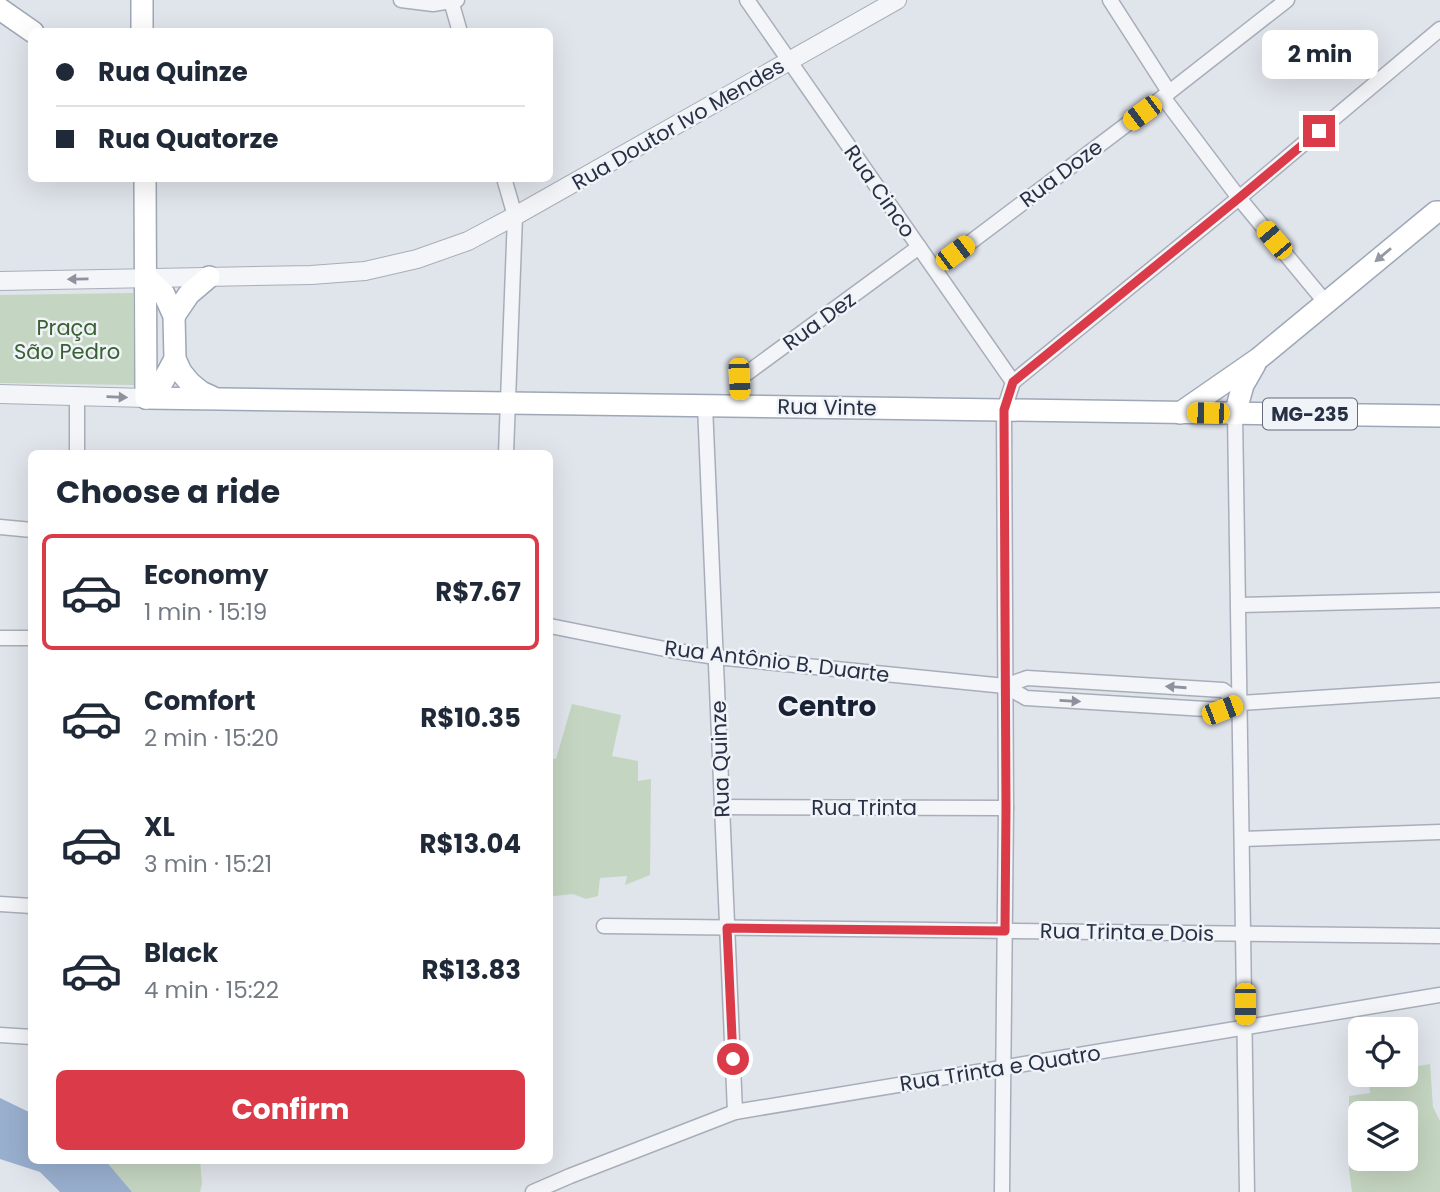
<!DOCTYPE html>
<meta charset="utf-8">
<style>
body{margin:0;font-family:Poppins,sans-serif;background:#f2f2f3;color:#1f2937;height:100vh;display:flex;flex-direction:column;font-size:26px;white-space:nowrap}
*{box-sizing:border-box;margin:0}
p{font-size:23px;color:#747a83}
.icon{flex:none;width:38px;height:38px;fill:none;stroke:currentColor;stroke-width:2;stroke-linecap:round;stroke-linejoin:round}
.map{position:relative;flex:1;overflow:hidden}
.details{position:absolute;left:28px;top:450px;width:525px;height:714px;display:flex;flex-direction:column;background:#fff;border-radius:10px;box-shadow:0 7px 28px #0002}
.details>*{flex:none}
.guide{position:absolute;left:28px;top:28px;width:525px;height:154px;border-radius:10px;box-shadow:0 7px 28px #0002;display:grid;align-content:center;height:154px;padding:0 28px;background:#fff}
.tools{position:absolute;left:1348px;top:1017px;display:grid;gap:14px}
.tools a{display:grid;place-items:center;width:70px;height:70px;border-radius:10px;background:#fff;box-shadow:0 7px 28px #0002;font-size:35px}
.end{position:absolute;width:32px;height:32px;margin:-16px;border:9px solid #db3a48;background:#fff;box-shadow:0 0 0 4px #fff}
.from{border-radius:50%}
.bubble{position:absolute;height:49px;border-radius:10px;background:#fff;box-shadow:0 7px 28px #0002;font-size:23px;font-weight:700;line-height:49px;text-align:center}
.car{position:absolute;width:21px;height:42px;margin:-21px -10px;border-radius:9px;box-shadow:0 0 5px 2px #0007;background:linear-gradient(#f5c518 24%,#345 0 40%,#f5c518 0 76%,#345 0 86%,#f5c518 0)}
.guide b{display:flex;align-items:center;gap:24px;height:66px;font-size:26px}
.guide b+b{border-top:2px solid #e0e1e3}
.guide i{width:18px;height:18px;background:#1f2937}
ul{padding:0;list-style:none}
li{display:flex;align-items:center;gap:21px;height:116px;margin:0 14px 10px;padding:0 14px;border:4px solid transparent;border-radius:10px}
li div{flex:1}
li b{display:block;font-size:26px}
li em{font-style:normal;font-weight:700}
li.active{border-color:#db3a48}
li>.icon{width:63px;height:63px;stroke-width:1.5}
h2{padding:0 28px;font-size:32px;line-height:84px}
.button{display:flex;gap:14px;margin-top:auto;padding:14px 28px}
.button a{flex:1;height:80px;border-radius:10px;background:#db3a48;color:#fff;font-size:28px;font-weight:700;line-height:80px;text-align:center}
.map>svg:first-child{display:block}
</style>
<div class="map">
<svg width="1440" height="1192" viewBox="0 0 1440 1192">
<rect width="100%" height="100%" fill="#e0e4eb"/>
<g fill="#c4d5c1" fill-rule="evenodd">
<path d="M 133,293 L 134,385 L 0,383 L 0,295 Z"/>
<path d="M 572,704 L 621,715 L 612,756 L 638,761 L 638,781 L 651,779 L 650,875 L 625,885 L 627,876 L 600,878 L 598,896 L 586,899 L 573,894 L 555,896 L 550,895 L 550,758 L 556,759 Z"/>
<path d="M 1430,1064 L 1433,1107 L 1440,1121 L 1440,1192 L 1352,1192 L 1349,1170 L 1349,1096 L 1370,1093 L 1369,1083 L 1385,1080 L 1384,1075 L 1405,1074 L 1405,1068 ZM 1360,1113 L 1405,1113 L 1405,1158 L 1360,1158 Z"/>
<path d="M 105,1160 L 200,1160 L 202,1184 L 200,1192 L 132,1192 Z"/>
</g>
<path fill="#98afce" d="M 0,1098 L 31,1113 L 32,1160 L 105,1160 L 132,1192 L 60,1192 L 40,1172 L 0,1159 Z"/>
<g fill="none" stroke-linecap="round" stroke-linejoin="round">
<defs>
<g id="minor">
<path d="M 401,0 L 433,4 L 457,0"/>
<path d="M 747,0 L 1013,382"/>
<path d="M 1110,0 L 1169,92"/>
<path d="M 451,1 L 460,32"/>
<path d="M 1163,97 L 1239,198 L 1326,303"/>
<path d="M 504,178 L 515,216 L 506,453"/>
<path d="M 935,269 L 1163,97 L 1287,0"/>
<path d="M 1013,382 L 1239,198 L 1440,29"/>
<path d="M 705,405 L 735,1112"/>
<path d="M 741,406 L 739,379 L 919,247"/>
<path d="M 1235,414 L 1247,1192"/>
<path d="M 77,453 L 77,395"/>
<path d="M 0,527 L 32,530"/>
<path d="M 1239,605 L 1440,600"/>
<path d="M 550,626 L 670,650 L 716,657 L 1005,686 L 1026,698 L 1222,710 L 1240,703 L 1440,690"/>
<path d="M 0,638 L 32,638"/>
<path d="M 1005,686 L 1027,678 L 1223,690 L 1240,703"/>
<path d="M 722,807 L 1006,808"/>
<path d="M 1242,839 L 1440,832"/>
<path d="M 0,904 L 32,906"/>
<path d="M 604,926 L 1440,936"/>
<path d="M 0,1035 L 32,1037"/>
<path d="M 533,1192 L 570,1176 L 735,1112 L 1440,995"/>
<path d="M 1002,1192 L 1006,808 L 1004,410 L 1013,382"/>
</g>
<g id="tertiary">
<path d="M 0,281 L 311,275 L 365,271 L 417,259 L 468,241 L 515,216 L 897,0"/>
<path d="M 0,394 L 146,398"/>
</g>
<g id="primary">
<path d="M 142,0 L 142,32"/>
<path d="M 0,9 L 33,32"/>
<path d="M 145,178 L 146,398"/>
<path d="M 147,278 L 164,294 L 174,316 L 175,359 L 181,372 L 190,383 L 201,392 L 212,397"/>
<path d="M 174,316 L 189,294 L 209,277"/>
<path d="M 146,398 L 1440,416"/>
<path d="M 146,398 L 163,381 L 175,359"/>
<path d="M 1180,413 L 1258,359 L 1436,212 L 1440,212"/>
<path d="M 1235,414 L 1243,385 L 1255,364"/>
</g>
</defs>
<use href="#minor" stroke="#a8aeb9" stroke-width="17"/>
<use href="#tertiary" stroke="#a8aeb9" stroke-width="20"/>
<use href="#primary" stroke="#9ea7b7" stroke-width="24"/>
<use href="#minor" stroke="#f3f5f8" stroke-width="14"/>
<use href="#tertiary" stroke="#f3f5f8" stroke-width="18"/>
<use href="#primary" stroke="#fff" stroke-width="21"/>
</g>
<defs><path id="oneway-solid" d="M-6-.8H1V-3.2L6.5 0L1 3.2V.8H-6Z" transform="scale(1.75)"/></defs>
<use fill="#9398a2" href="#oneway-solid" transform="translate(1383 255) rotate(140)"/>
<g fill="#8d929e">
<use href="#oneway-solid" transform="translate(78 279) rotate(179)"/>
<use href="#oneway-solid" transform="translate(117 397) rotate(2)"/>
<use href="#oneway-solid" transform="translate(1176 687) rotate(-176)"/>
<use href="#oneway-solid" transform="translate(1070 701) rotate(3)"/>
</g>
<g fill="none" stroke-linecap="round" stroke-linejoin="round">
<path stroke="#db3a48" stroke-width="9" d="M 733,1059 L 727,928 L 1005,931 L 1006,808 L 1004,410 L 1013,382 L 1239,198 L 1319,131"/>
</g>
<g text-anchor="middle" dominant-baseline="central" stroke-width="5" stroke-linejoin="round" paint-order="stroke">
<rect fill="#f0f3f8" stroke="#636a7a" stroke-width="2" x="1263" y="398.5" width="94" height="31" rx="5"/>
<g font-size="19" font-weight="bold" fill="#273044">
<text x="1310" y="414">MG-235</text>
</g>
<g font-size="21" fill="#273044" stroke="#f0f3f8">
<text transform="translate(678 124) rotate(-30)">Rua Doutor Ivo Mendes</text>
<text transform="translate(1061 173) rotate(-37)">Rua Doze</text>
<text transform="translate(880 191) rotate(55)">Rua Cinco</text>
<text transform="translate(819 321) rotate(-36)">Rua Dez</text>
<text transform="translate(827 407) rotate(1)">Rua Vinte</text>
<text transform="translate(777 661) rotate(7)">Rua Antônio B. Duarte</text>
<text transform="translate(720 759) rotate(-92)">Rua Quinze</text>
<text x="864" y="807">Rua Trinta</text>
<text transform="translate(1127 932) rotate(1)">Rua Trinta e Dois</text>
<text transform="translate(1000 1068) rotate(-9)">Rua Trinta e Quatro</text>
</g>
<g font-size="21" fill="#396133" stroke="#f0f3f8">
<text x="67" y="327">Praça<tspan x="67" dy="24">São Pedro</tspan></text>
</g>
<g font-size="28" font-weight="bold" fill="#192134" stroke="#f0f3f8">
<text x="827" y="706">Centro</text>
</g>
</g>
</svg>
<div class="tools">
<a><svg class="icon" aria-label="locate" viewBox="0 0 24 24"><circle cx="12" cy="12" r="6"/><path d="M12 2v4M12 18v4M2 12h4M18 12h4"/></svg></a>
<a><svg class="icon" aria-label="layers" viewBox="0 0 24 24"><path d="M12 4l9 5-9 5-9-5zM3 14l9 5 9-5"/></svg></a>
</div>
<i class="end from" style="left:733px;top:1059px"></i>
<i class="end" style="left:1319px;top:131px"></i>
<div class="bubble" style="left:1262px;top:30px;width:116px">2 min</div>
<i class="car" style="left:1142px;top:113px;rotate:233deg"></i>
<i class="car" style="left:1274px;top:240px;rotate:320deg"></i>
<i class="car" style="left:955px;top:253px;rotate:53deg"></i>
<i class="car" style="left:739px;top:379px;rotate:177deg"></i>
<i class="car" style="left:1208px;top:413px;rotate:271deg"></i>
<i class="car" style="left:1222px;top:710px;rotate:69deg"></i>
<i class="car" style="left:1245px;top:1004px;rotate:180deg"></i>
<div class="guide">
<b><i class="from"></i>Rua Quinze</b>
<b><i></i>Rua Quatorze</b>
</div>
<section class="details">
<h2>Choose a ride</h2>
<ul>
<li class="active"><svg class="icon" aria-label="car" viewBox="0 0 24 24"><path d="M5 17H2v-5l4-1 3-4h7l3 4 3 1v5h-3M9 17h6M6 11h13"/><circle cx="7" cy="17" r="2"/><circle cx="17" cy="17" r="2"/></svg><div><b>Economy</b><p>1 min · 15:19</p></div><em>R$7.67</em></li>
<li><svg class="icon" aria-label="car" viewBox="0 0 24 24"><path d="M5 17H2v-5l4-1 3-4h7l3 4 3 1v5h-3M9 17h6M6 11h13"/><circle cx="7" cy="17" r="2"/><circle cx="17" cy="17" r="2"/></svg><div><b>Comfort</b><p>2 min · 15:20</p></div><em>R$10.35</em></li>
<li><svg class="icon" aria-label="car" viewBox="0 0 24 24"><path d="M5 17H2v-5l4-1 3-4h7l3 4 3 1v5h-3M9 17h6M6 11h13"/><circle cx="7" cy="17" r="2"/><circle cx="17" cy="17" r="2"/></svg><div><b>XL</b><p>3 min · 15:21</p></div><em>R$13.04</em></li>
<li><svg class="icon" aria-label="car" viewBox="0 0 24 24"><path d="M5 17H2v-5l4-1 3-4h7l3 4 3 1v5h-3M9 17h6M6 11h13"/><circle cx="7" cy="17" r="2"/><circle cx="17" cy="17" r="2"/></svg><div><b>Black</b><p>4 min · 15:22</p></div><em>R$13.83</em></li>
</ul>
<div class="button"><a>Confirm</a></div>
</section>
</div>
